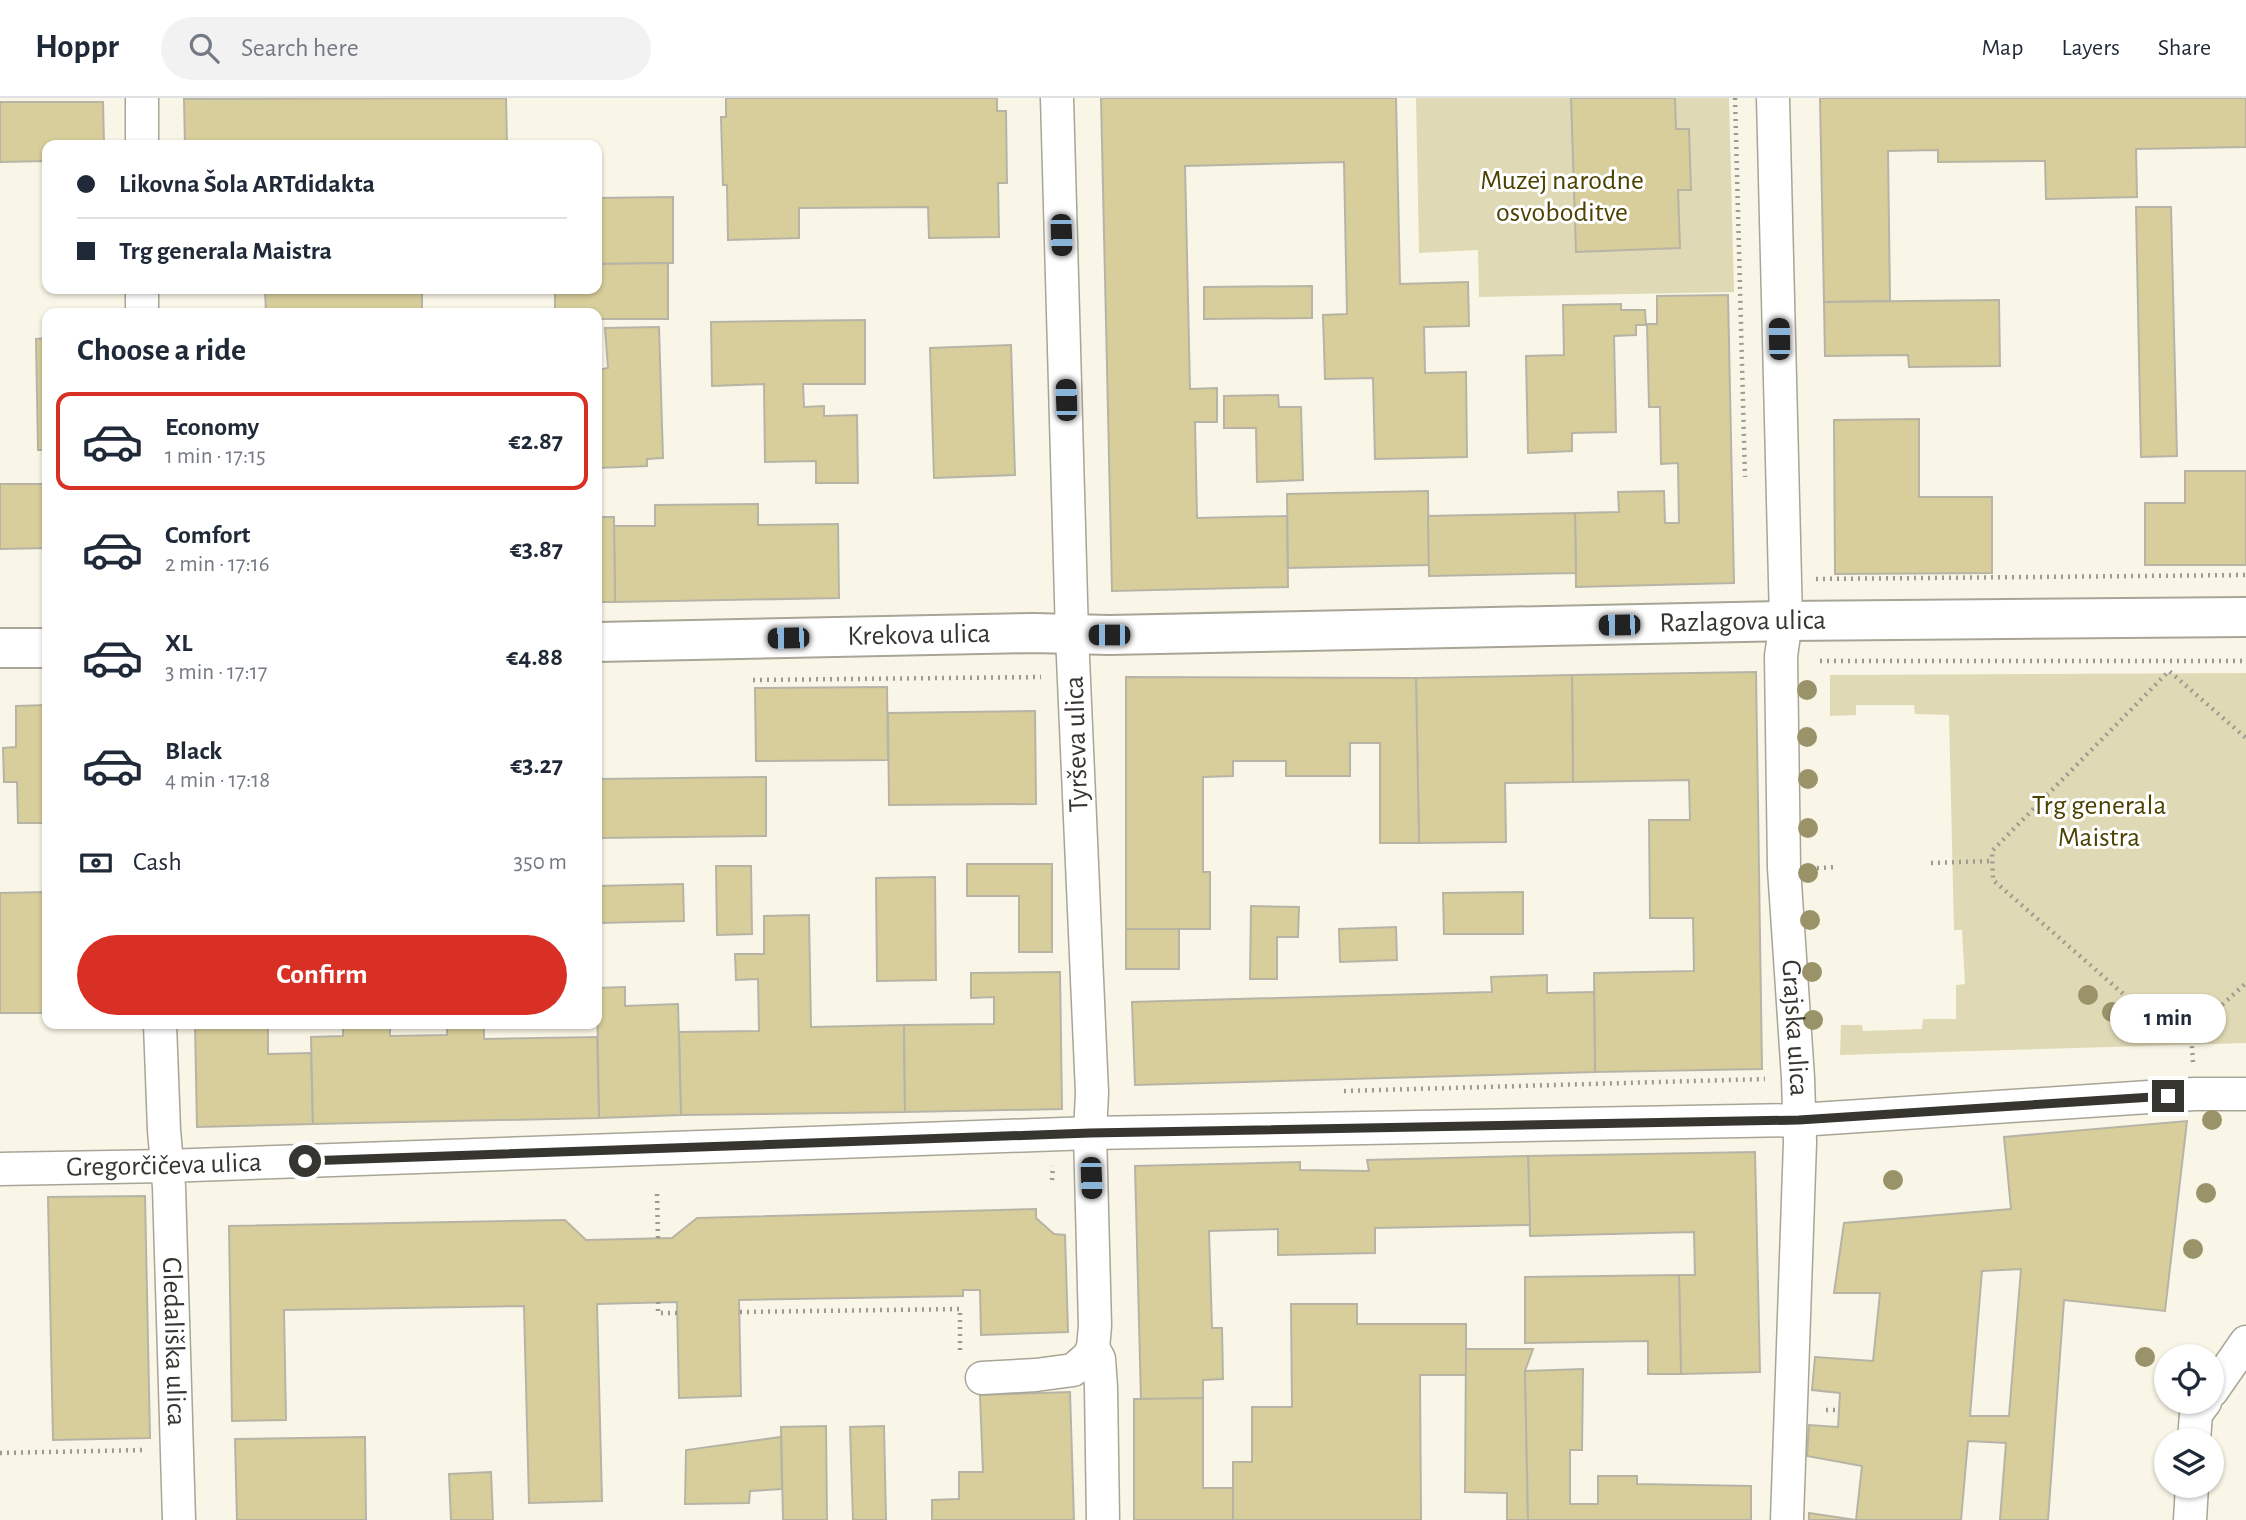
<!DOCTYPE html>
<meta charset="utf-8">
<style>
body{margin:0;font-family:"Alegreya Sans",sans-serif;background:#f2f2f3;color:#1f2937;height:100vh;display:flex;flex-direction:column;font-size:26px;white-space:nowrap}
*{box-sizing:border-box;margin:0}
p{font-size:23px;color:#747a83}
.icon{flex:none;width:38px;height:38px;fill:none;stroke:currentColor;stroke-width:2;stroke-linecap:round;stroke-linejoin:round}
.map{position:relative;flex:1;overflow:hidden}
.side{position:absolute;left:42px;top:210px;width:560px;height:721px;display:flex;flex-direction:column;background:#fff;border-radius:14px;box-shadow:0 2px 5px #0004}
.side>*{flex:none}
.guide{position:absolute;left:42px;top:42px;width:560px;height:154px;border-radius:14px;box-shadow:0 2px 5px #0004;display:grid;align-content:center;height:154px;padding:0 35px;background:#fff}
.controls{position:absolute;left:2154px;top:1246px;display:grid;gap:14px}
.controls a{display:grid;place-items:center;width:70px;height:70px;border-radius:50%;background:#fff;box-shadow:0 2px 5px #0004;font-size:35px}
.end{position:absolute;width:32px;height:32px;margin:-16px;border:9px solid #36352f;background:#fff;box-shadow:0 0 0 4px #fff}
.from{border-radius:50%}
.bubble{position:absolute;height:49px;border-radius:24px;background:#fff;box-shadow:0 2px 5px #0004;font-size:23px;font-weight:600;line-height:49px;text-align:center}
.car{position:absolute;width:21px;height:42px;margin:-21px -10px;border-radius:9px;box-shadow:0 0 5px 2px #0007;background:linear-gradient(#222 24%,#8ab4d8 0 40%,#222 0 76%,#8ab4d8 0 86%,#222 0)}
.guide b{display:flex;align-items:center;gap:24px;height:66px;font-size:26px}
.guide b+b{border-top:2px solid #e0e1e3}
.guide i{width:18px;height:18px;background:#1f2937}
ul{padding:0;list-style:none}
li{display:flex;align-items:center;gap:21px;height:98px;margin:0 14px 10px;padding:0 21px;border:4px solid transparent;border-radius:14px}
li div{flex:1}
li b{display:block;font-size:26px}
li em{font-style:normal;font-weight:600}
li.on{border-color:#d93025}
li>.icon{width:63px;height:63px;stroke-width:1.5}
h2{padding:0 35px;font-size:32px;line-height:84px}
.pay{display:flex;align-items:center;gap:18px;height:77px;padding:0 35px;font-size:26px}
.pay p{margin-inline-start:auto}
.primary-button{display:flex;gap:14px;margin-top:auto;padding:14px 35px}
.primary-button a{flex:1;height:80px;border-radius:42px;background:#d93025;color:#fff;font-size:28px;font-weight:600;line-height:80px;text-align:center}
header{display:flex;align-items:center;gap:42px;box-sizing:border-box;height:98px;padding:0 35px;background:#fff;border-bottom:2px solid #e0e1e3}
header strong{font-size:33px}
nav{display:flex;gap:38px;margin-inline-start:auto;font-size:24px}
.search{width:490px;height:63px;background:#f2f2f3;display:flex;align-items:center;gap:18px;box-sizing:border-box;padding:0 24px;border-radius:38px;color:#747a83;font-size:26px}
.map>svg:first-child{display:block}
</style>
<header>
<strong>Hoppr</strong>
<div class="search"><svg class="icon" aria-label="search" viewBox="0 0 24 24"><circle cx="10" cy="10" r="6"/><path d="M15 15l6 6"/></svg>Search here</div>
<nav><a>Map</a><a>Layers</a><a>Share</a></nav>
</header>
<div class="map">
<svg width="2246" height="1422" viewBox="0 0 2246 1422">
<rect width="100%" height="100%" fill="#f9f6e7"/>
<g fill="#e0d9b5">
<path d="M 1416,0 L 1729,0 L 1734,194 L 1479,199 L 1478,152 L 1419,155 Z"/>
<path d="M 2246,575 L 2246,945 L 1840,957 L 1841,927 L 1862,927 L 1863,933 L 1922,931 L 1923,921 L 1956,921 L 1956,887 L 1965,886 L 1962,832 L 1954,832 L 1949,617 L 1915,616 L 1914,607 L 1856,607 L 1856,617 L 1830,618 L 1830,577 Z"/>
</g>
<g fill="#d8ce9b" stroke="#b7b4a5" stroke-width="2" fill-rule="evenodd">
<path d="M 506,0 L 507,47 L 185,47 L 184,1 Z"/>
<path d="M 726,0 L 997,0 L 997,13 L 1006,13 L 1007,85 L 998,85 L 999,139 L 929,140 L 928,109 L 799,110 L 799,140 L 728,142 L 727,87 L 723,87 L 721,19 L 726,19 Z"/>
<path d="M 1101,0 L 1396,0 L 1400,186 L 1468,184 L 1469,228 L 1424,229 L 1425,275 L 1466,274 L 1467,359 L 1375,361 L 1373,280 L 1325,281 L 1323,217 L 1347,216 L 1344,64 L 1185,68 L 1190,291 L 1217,290 L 1217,324 L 1195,324 L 1197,420 L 1287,418 L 1288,489 L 1112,493 Z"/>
<path d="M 1571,0 L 1675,0 L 1676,31 L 1689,31 L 1691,92 L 1678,92 L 1680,150 L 1576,154 Z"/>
<path d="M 1820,0 L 2246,0 L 2246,49 L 2136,51 L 2137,99 L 2046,101 L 2045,63 L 1938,64 L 1938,52 L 1888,53 L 1890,203 L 1824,204 Z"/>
<path d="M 0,4 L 103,4 L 104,47 L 47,47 L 47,66 L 47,63 L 0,64 Z"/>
<path d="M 673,99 L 673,165 L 597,166 L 597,100 Z"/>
<path d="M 2136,109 L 2171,109 L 2177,358 L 2141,359 Z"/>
<path d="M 668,165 L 668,221 L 597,221 L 597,215 L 555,215 L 555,191 L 597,191 L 597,166 Z"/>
<path d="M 1312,188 L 1312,220 L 1204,221 L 1204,189 Z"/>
<path d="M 265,191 L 422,191 L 422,215 L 266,215 Z"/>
<path d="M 1728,197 L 1734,485 L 1576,489 L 1575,415 L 1619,414 L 1618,394 L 1664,393 L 1665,425 L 1679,425 L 1678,365 L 1661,366 L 1660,309 L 1649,309 L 1647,226 L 1657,226 L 1657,198 Z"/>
<path d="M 1999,202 L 2000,268 L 1909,269 L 1908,257 L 1825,258 L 1824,204 Z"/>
<path d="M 1621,206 L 1621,212 L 1645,212 L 1646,227 L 1636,227 L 1636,237 L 1614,238 L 1616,334 L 1572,335 L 1572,353 L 1528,355 L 1526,258 L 1564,257 L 1563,207 Z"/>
<path d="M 865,222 L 865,286 L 803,286 L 804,309 L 824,308 L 824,318 L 857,317 L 858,385 L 816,385 L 816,363 L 765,364 L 764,286 L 712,288 L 711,224 Z"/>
<path d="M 659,229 L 663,360 L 647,361 L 647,368 L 597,370 L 597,272 L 608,270 L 605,230 Z"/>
<path d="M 47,240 L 47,352 L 38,352 L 36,241 Z"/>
<path d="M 1011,247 L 1015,377 L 934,380 L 930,250 Z"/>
<path d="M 1278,297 L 1279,309 L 1301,309 L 1303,382 L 1257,384 L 1256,330 L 1224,330 L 1224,298 Z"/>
<path d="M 1919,321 L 1919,399 L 1992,399 L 1992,475 L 1835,476 L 1834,322 Z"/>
<path d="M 2185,373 L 2246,373 L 2246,467 L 2145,467 L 2145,405 L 2185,405 Z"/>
<path d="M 0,386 L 47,386 L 47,450 L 0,451 Z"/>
<path d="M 1428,393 L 1429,467 L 1288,470 L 1287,396 Z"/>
<path d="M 758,406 L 758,427 L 838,426 L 839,500 L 615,504 L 614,428 L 655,428 L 655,407 Z"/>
<path d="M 1575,415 L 1576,475 L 1429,478 L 1428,418 Z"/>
<path d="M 597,419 L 614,419 L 615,504 L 597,504 Z"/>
<path d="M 1756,574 L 1762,971 L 1595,974 L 1594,875 L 1694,873 L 1693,820 L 1650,820 L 1649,722 L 1690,722 L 1689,682 L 1573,684 L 1572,577 Z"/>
<path d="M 1572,577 L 1573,684 L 1505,685 L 1506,744 L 1419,745 L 1416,580 Z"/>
<path d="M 1126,579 L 1416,580 L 1419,745 L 1380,745 L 1380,645 L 1350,645 L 1350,678 L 1286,678 L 1286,663 L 1233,663 L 1233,678 L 1203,679 L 1203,774 L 1210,774 L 1210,831 L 1126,831 Z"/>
<path d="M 887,589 L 888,662 L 756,663 L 755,590 Z"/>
<path d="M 47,607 L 47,725 L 18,725 L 17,684 L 4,684 L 3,650 L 16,649 L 16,608 Z"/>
<path d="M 1035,613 L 1036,706 L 889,707 L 888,615 Z"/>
<path d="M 766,679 L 766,738 L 597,740 L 597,681 Z"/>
<path d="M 967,766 L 1052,766 L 1052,854 L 1019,854 L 1019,798 L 967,798 Z"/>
<path d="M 716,768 L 751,768 L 752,836 L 717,837 Z"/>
<path d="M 935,779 L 936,882 L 877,883 L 876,780 Z"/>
<path d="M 683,786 L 684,823 L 597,825 L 597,788 Z"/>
<path d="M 47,794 L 47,915 L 0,915 L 0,795 Z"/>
<path d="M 1523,794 L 1523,836 L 1444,836 L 1443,795 Z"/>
<path d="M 1251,808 L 1299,809 L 1298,839 L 1277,839 L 1277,881 L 1250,881 Z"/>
<path d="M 809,817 L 811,929 L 904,927 L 905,1014 L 681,1017 L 679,934 L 759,933 L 758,881 L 736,882 L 735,856 L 764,856 L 764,818 Z"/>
<path d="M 1396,829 L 1397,862 L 1340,864 L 1339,831 Z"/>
<rect x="1126" y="831" width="53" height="40"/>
<path d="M 1060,874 L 1062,1011 L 905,1014 L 904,927 L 994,926 L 994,899 L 971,900 L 971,875 Z"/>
<path d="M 1547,877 L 1547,895 L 1594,894 L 1595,974 L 1135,987 L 1132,904 L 1492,894 L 1491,879 Z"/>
<path d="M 625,889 L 625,908 L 678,906 L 681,1017 L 599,1020 L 597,890 Z"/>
<path d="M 195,926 L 268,926 L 268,956 L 311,955 L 313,1026 L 197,1029 Z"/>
<path d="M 390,926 L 390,938 L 447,937 L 447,926 L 484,926 L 484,941 L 597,939 L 599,1020 L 313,1026 L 311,939 L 343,938 L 343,927 Z"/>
<path d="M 2187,1023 L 2165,1213 L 2064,1202 L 2048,1422 L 2000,1422 L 2006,1345 L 1968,1343 L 1961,1422 L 1856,1422 L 1862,1368 L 1807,1358 L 1809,1327 L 1838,1329 L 1840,1295 L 1812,1292 L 1815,1259 L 1873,1263 L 1880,1195 L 1834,1195 L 1844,1125 L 2011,1111 L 2004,1039 ZM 2021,1171 L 2009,1318 L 1970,1318 L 1982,1173 Z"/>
<path d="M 1755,1054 L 1760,1274 L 1681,1276 L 1679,1177 L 1695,1177 L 1694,1134 L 1530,1138 L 1528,1058 Z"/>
<path d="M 1528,1058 L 1530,1127 L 1375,1130 L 1375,1155 L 1278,1157 L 1278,1131 L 1209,1133 L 1212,1230 L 1222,1230 L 1223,1281 L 1203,1282 L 1203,1300 L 1141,1302 L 1135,1068 L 1300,1064 L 1300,1072 L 1369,1073 L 1367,1062 Z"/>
<path d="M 145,1098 L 150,1340 L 53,1342 L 48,1099 Z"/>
<path d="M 1036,1111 L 1036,1120 L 1054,1136 L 1065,1137 L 1068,1234 L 981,1237 L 980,1192 L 963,1192 L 963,1198 L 739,1202 L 741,1298 L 679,1300 L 677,1204 L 597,1206 L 602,1403 L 529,1405 L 524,1208 L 284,1212 L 286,1322 L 232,1323 L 229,1128 L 565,1122 L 586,1142 L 672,1140 L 697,1120 Z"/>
<path d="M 1679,1177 L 1681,1276 L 1648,1276 L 1648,1243 L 1525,1245 L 1525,1179 Z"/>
<path d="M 1291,1206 L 1357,1206 L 1357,1226 L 1466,1226 L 1466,1277 L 1420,1277 L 1421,1422 L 1233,1422 L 1233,1364 L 1252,1364 L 1252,1309 L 1292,1309 Z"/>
<path d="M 1466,1251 L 1533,1251 L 1525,1273 L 1528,1422 L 1507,1422 L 1507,1395 L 1465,1394 Z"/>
<path d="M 1583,1271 L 1582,1352 L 1570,1352 L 1570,1406 L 1598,1406 L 1598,1378 L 1637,1378 L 1637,1386 L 1751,1388 L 1751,1422 L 1528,1422 L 1525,1273 Z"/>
<path d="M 1070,1294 L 1074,1422 L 932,1422 L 932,1402 L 959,1401 L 959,1374 L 983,1374 L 980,1297 Z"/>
<path d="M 1203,1300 L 1203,1390 L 1233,1390 L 1233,1422 L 1134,1422 L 1134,1301 Z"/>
<path d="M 826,1328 L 827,1422 L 783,1422 L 781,1329 Z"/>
<path d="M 884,1328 L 886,1422 L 853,1422 L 850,1329 Z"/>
<path d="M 365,1339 L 366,1422 L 237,1422 L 235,1341 Z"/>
<path d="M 781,1339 L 782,1391 L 750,1393 L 749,1405 L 685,1406 L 686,1352 Z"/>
<path d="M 491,1374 L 493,1422 L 451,1422 L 449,1376 Z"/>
<path d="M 1809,1415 L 1856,1422 L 1809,1422 Z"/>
</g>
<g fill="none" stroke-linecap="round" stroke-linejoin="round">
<defs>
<g id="street">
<path id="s1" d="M 1773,0 L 1786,523 L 1781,558 L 1784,770 L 1798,980 L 1800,1044 L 1787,1422"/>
<path d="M 142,47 L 142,0"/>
<path d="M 142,191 L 142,215"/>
<path id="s2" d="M 160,926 L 164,1032 L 169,1089 L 179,1422"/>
<path id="s3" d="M 0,1071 L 166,1068 L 1090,1035 L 1799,1022 L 2194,996 L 2246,996"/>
<path d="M 1093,1250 L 1099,1261 L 1101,1289 L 1103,1422"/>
<path d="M 982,1280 L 1036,1277 L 1073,1272 L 1088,1259 L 1093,1250 L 1095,1228 L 1090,1035 L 1092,995 L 1072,537 L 1057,0"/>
<path d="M 2212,1293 L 2246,1244"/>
<path d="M 2194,1342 L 2196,1316 L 2205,1304"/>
<path d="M 2190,1422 L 2192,1388"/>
</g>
<g id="secondary">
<path id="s4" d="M 597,544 L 1034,535 L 1109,537 L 1786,523 L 2246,519"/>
<path d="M 0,550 L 47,550"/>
</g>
</defs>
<use href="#street" stroke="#a8a597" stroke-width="35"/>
<use href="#secondary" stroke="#a8a597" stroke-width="42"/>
<g stroke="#9d9b90" stroke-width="4.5" stroke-dasharray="2 5" stroke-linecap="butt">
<path d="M 1735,0 L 1745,379"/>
<path d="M 1816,481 L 2246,477"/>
<path d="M 1820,563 L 2246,563"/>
<path d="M 753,582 L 1041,579"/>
<path d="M 1931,765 L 1992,763"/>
<path d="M 1817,770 L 1838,769"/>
<path d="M 2191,935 L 2246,885"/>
<path d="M 2193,964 L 2191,935 L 2168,935 L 1993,782 L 1992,753 L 2169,573 L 2246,640"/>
<path d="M 1344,993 L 1765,981"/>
<path d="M 1052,1082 L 1053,1068"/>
<path d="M 657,1096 L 658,1140"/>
<path d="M 658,1204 L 658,1215 L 678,1215"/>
<path d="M 740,1214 L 960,1211 L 960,1256"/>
<path d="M 1826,1312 L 1839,1312"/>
<path d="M 0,1355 L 143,1352"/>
</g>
<use href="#street" stroke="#fff" stroke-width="32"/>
<use href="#secondary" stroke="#fff" stroke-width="38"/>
</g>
<g fill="#9a9268">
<circle cx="1807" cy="592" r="10"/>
<circle cx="1807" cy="639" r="10"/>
<circle cx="1808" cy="681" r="10"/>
<circle cx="1808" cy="730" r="10"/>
<circle cx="1808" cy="775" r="10"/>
<circle cx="1810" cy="822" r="10"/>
<circle cx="1812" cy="874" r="10"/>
<circle cx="2088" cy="897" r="10"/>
<circle cx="2112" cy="914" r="10"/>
<circle cx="1813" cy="922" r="10"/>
<circle cx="2212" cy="1022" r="10"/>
<circle cx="1893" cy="1082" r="10"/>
<circle cx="2206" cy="1095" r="10"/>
<circle cx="2193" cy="1151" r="10"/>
<circle cx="2145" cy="1259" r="10"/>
</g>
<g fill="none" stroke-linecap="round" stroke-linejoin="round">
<path stroke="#36352f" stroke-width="9" d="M 305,1063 L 1090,1035 L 1799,1022 L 2168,998"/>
</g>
<g text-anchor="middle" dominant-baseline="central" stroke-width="6" stroke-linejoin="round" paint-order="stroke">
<g font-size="28" fill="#4c4100" stroke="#fff">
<text x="1562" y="83">Muzej narodne<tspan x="1562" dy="32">osvoboditve</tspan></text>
<text x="2099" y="708">Trg generala<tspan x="2099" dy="32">Maistra</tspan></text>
</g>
<g font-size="28" fill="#36352f" stroke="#fff">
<text stroke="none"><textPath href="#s4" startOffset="1146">Razlagova ulica</textPath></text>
<text stroke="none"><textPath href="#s4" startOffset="322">Krekova ulica</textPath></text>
<text transform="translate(1077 646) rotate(-92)">Tyrševa ulica</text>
<text stroke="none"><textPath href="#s1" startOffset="931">Grajska ulica</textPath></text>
<text stroke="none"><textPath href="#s3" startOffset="164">Gregorčičeva ulica</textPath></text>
<text stroke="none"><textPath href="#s2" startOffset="318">Gledališka ulica</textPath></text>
</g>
</g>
</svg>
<div class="controls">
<a><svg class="icon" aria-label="locate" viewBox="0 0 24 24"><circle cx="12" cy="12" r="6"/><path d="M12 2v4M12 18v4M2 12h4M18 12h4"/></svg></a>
<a><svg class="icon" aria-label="layers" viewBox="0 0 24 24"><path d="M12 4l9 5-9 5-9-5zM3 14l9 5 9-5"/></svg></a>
</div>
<i class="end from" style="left:305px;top:1063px"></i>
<i class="end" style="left:2168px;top:998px"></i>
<div class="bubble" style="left:2110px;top:896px;width:116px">1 min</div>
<i class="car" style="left:1061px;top:137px;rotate:178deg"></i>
<i class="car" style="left:1779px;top:241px;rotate:359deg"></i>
<i class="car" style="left:1066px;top:302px;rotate:358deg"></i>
<i class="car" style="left:1619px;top:527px;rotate:269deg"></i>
<i class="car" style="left:1109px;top:537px;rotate:270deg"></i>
<i class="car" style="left:788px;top:540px;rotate:269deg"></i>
<i class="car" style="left:1091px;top:1080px;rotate:178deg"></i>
<div class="guide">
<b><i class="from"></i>Likovna Šola ARTdidakta</b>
<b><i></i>Trg generala Maistra</b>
</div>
<section class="side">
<h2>Choose a ride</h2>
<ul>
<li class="on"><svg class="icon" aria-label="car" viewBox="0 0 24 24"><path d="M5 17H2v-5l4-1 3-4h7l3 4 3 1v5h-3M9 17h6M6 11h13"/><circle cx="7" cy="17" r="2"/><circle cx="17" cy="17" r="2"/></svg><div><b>Economy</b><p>1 min · 17:15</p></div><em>€2.87</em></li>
<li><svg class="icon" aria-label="car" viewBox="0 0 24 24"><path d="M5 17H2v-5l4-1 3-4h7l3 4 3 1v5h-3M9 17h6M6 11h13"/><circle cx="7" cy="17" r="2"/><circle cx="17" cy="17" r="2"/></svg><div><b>Comfort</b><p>2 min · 17:16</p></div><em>€3.87</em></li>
<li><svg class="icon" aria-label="car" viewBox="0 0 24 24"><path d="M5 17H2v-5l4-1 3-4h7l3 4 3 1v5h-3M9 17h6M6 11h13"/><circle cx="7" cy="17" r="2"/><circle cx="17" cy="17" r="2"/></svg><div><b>XL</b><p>3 min · 17:17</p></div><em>€4.88</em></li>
<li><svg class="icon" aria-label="car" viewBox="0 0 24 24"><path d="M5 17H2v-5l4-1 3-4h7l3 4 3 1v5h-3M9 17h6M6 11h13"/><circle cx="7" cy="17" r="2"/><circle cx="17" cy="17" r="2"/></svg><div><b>Black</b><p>4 min · 17:18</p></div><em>€3.27</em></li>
</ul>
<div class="pay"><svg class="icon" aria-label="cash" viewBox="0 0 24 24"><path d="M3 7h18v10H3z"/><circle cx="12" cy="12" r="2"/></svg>Cash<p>350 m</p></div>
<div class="primary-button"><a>Confirm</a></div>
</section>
</div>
